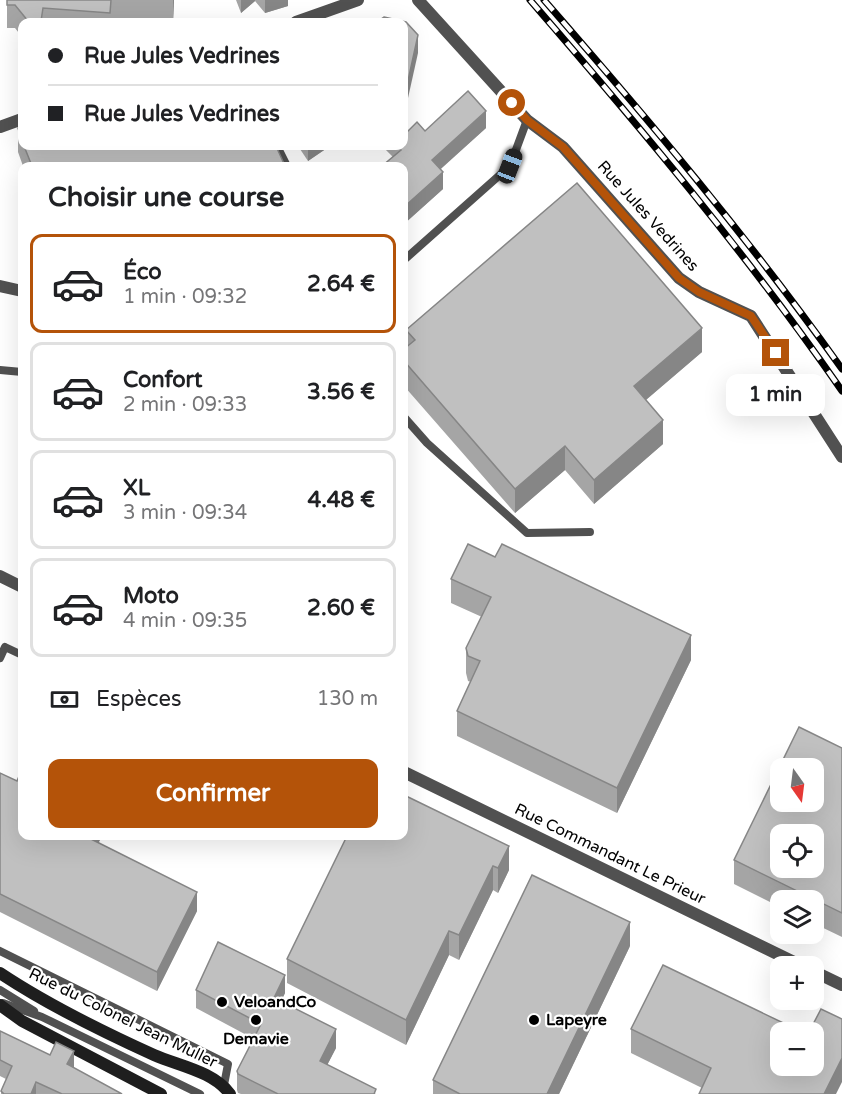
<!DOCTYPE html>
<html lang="fr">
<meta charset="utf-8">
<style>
body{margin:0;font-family:"Varela Round",sans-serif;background:#f6f6f6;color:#202124;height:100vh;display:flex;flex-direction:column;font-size:22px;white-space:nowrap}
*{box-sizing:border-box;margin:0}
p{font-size:20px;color:#757577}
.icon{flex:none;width:33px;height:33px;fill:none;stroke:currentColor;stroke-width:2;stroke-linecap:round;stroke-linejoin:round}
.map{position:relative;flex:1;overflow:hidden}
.details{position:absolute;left:18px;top:162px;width:390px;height:678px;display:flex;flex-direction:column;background:#fff;border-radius:12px;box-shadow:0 6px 24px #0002}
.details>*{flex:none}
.guide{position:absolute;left:18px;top:18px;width:390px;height:132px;border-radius:12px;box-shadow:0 6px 24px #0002;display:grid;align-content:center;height:132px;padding:0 30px;background:#fff}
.needle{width:39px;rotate:166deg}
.tools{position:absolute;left:770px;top:758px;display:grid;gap:12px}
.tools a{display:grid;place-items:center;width:54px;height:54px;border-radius:12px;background:#fff;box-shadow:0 6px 24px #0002;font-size:30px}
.end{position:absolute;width:27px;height:27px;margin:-14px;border:8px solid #b45309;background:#fff;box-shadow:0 0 0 3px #fff}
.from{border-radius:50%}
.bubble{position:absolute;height:42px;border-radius:12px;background:#fff;box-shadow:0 6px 24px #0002;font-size:20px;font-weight:700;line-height:42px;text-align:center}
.car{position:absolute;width:18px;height:36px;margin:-18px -9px;border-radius:8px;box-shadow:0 0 4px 2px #0007;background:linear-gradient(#222 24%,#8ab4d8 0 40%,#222 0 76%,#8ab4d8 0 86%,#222 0)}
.guide b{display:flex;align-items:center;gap:21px;height:57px;font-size:22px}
.guide b+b{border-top:2px solid #e0e0e0}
.guide i{width:15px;height:15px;background:#202124}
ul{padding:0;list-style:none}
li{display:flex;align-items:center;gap:18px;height:99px;margin:0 12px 9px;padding:0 18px;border:3px solid #e0e0e0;border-radius:12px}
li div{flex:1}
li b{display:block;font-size:22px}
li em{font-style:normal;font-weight:700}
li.on{border-color:#b45309}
li>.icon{width:54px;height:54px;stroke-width:1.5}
h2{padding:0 30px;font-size:27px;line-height:72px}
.pay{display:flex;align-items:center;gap:15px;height:66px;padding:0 30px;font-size:22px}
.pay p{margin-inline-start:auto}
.primary-button{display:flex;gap:12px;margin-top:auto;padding:12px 30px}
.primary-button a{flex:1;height:69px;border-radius:12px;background:#b45309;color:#fff;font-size:24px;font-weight:700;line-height:69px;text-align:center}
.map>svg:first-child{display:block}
</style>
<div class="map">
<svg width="842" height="1094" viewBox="0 0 842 1094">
<rect width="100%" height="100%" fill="#fff"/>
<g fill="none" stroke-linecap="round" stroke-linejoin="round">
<g stroke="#515151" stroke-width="8">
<path d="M 277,146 L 287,166"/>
<path d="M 404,260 L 510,166 L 527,120"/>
<path d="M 0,370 L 22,372"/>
<path d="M 404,417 L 427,443 L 527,533 L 590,532"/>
<path d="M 0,658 L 5,647 L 22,655"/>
<path d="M 0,951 L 228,1064 L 224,1085"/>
<path d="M 0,990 L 34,1011"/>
<path d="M 3,1003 L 42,1017 L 200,1094"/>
</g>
<g stroke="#515151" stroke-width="12">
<path d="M 418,0 L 527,120 L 563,147 L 679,278 L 699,292 L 751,316 L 842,457"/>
<path d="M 296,22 L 358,0"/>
<path d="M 0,127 L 22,119"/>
<path d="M 0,286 L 22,291"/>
<path d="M 0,576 L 22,587"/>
<path d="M 404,772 L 802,966"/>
<path d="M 813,971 L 842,985"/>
</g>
<g stroke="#1e1e1e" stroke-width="12">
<path d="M 0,973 C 48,1005 101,1031 154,1055 C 179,1066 213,1071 230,1094"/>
<path d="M 0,1005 L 22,1021 L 161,1094"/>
</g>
<defs>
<g id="rail">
<path d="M 530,0 C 639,126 747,254 842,391"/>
<path d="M 544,0 C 648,119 750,240 842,369"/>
</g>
</defs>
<use href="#rail" stroke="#000" stroke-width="7"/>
<use href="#rail" stroke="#fff" stroke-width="4.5" stroke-dasharray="14" stroke-linecap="butt"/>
</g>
<g fill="#a5a5a5">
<path d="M 7,0 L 174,0 L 173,22 L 111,18 L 111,22 L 22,22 L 22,37 L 15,28 L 7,28 Z"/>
<path d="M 236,0 L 288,0 L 288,6 L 265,13 L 255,1 L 241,13 Z"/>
<path d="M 22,127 L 22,146 L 276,146 L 285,166 L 23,166 L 18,152 L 18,128 Z"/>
<path d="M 486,128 L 440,169 L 443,189 L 404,224 L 404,166 L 393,157 L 382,146 L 404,146 L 425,131 Z"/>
<path d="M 298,146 L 330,146 L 308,161 Z"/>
<path d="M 406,330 L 702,352 L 646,400 L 663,444 L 594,504 L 565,470 L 515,513 L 404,386 L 404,349 L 406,348 Z"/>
<path d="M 451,579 L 691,660 L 617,813 L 457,736 L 457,711 L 471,682 L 468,681 L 466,673 L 466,648 L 482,617 L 451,603 Z"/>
<path d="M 842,748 L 842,937 L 813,923 L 813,900 L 780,900 L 780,907 L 734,884 L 734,860 Z"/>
<path d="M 0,773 L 22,836 L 102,836 L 98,842 L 197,911 L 157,991 L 0,912 Z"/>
<path d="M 404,836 L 509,870 L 498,893 L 493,890 L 459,960 L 449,955 L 406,1045 L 287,983 L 287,959 Z"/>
<path d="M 630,946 L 559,1094 L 433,1094 L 433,1080 Z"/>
<path d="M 196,990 L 285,993 L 281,1001 L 336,1048 L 327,1065 L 376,1094 L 241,1094 L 238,1093 L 237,1090 L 237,1071 L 254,1039 L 196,1008 Z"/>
<path d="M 631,1029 L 836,1094 L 702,1088 L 631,1053 Z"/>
<path d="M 0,1031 L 73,1068 L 122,1094 L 1,1094 L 1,1091 L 6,1079 L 0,1076 Z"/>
</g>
<g fill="#868686">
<path d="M 173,0 L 174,0 L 173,22 Z"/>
<path d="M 241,0 L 255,0 L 255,1 L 241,13 Z"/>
<path d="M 265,0 L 288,0 L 288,6 L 265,13 Z"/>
<path d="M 418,35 L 418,53 L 404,116 L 404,99 Z"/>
<path d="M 486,111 L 486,128 L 432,177 L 432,160 Z"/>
<path d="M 308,146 L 330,146 L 308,161 Z"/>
<path d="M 443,172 L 443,189 L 404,224 L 404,207 Z"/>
<path d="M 702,328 L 702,352 L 634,410 L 634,386 Z"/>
<path d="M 663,420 L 663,444 L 594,504 L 594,480 Z"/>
<path d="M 565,446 L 565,470 L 515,513 L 515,489 Z"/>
<path d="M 405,585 L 405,609 L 404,612 L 404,588 Z"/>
<path d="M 691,635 L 691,660 L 617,813 L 617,788 Z"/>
<path d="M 92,836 L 102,836 L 91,858 L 91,839 Z"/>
<path d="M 509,846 L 509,870 L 498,893 L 498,868 Z"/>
<path d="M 493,866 L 493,890 L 459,960 L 459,935 Z"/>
<path d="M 197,892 L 197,911 L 157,991 L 157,972 Z"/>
<path d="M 630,922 L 630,946 L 559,1094 L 547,1094 Z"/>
<path d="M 449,931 L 449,955 L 406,1045 L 406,1020 Z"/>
<path d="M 285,975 L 285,993 L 274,1016 L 274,998 Z"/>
<path d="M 336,1029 L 336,1048 L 320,1079 L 320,1061 Z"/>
<path d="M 74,1051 L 74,1067 L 67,1080 L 67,1064 Z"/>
<path d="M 842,1058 L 842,1082 L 836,1094 L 824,1094 Z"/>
<path d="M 36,1082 L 36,1094 L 31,1094 Z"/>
</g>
<g fill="#c0c0c0" stroke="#868686" stroke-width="1.5" fill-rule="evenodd">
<path d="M 7,0 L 111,0 L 110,13 L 43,8 L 41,21 L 28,21 L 15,5 L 7,5 Z"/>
<path d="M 384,17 L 406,22 L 418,35 L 404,99 L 404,22 L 377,22 Z"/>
<path d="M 468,91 L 486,111 L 432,160 L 443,172 L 404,207 L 404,166 L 382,166 L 401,150 L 396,146 L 404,146 L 404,135 L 417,122 L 425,131 Z"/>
<path d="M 22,127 L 22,141 L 18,128 Z"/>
<path d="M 24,146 L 276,146 L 285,166 L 32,166 Z"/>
<path d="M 577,183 L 702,328 L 634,386 L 663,420 L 594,480 L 565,446 L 515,489 L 404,361 L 404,349 L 415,340 L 406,330 Z"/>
<path d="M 468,544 L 495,557 L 502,544 L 691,635 L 617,788 L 457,711 L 480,661 L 468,656 L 466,648 L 491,597 L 451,579 Z"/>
<path d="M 799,727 L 842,748 L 842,913 L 734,860 ZM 780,768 L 813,768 L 813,801 L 780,801 ZM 780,834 L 813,834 L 813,867 L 780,867 Z"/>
<path d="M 22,769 L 22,836 L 92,836 L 91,839 L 197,892 L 157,972 L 0,894 L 0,773 L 17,781 Z"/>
<path d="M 404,795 L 509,846 L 498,868 L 493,866 L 459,935 L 449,931 L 406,1020 L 287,959 L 347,836 L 404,836 Z"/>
<path d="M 532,875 L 630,922 L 547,1094 L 460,1094 L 433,1080 Z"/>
<path d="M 218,942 L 285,975 L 274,998 L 336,1029 L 320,1061 L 376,1089 L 374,1094 L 278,1094 L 238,1074 L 237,1071 L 261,1024 L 196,990 Z"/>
<path d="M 663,965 L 802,1032 L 780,1032 L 780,1065 L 813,1065 L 813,1032 L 809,1032 L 821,1009 L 842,1019 L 842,1058 L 824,1094 L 699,1094 L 711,1068 L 631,1029 Z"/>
<path d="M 0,1031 L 50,1055 L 56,1042 L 74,1051 L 67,1064 L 122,1094 L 62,1094 L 36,1082 L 31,1094 L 4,1094 L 1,1091 L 12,1066 L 0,1060 Z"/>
</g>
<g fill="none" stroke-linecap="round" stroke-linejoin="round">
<path stroke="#b45309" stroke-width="8" d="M 512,103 L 527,120 L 563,147 L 679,278 L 699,292 L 751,316 L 776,353"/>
</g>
<g fill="#000" stroke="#fff" stroke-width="2">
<circle cx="222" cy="1002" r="6"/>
<circle cx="256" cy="1020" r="6"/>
<circle cx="534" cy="1020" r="6"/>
</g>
<g text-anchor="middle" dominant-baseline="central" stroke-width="4.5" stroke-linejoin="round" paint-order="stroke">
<g font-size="16" fill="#000" stroke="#fff">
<text transform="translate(648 216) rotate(48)">Rue Jules Vedrines</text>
<text transform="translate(610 854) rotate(26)">Rue Commandant Le Prieur</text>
<text transform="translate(123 1018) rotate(26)">Rue du Colonel Jean Muller</text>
</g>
<g font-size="16" font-weight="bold" fill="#000" stroke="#fff" text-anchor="start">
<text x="234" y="1002">VeloandCo</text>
<text x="546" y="1020">Lapeyre</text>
<text x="256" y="1039" text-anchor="middle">Demavie</text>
</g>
</g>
</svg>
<div class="tools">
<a><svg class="needle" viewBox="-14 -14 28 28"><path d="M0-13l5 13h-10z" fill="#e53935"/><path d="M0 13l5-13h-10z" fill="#757577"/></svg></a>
<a><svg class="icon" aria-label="locate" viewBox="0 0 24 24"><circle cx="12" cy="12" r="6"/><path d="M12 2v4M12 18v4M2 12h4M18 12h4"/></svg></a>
<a><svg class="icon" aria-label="layers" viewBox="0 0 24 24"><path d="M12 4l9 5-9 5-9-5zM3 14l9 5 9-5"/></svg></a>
<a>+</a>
<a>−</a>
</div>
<i class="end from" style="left:512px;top:103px"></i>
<i class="end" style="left:776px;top:353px"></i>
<div class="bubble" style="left:726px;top:374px;width:99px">1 min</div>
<i class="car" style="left:510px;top:166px;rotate:21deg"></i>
<div class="guide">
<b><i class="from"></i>Rue Jules Vedrines</b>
<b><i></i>Rue Jules Vedrines</b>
</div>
<section class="details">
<h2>Choisir une course</h2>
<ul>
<li class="on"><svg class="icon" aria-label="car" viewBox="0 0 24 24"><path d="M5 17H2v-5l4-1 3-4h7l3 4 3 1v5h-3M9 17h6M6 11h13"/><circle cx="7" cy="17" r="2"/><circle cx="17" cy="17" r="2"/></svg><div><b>Éco</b><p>1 min · 09:32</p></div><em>2.64 €</em></li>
<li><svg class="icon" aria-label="car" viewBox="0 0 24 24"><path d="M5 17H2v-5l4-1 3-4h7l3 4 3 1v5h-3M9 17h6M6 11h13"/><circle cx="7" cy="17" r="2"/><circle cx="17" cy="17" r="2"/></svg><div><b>Confort</b><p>2 min · 09:33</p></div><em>3.56 €</em></li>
<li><svg class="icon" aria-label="car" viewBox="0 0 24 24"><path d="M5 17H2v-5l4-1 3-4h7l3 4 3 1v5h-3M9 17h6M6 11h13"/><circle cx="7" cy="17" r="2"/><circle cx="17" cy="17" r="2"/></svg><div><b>XL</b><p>3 min · 09:34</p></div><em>4.48 €</em></li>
<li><svg class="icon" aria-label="car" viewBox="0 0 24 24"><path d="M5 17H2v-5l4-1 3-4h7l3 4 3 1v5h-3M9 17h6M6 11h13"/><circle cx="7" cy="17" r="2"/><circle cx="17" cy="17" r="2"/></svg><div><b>Moto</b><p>4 min · 09:35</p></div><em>2.60 €</em></li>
</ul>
<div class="pay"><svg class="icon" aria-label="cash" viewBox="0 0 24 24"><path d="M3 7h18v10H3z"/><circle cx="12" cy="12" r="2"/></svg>Espèces<p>130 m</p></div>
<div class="primary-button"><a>Confirmer</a></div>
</section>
</div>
